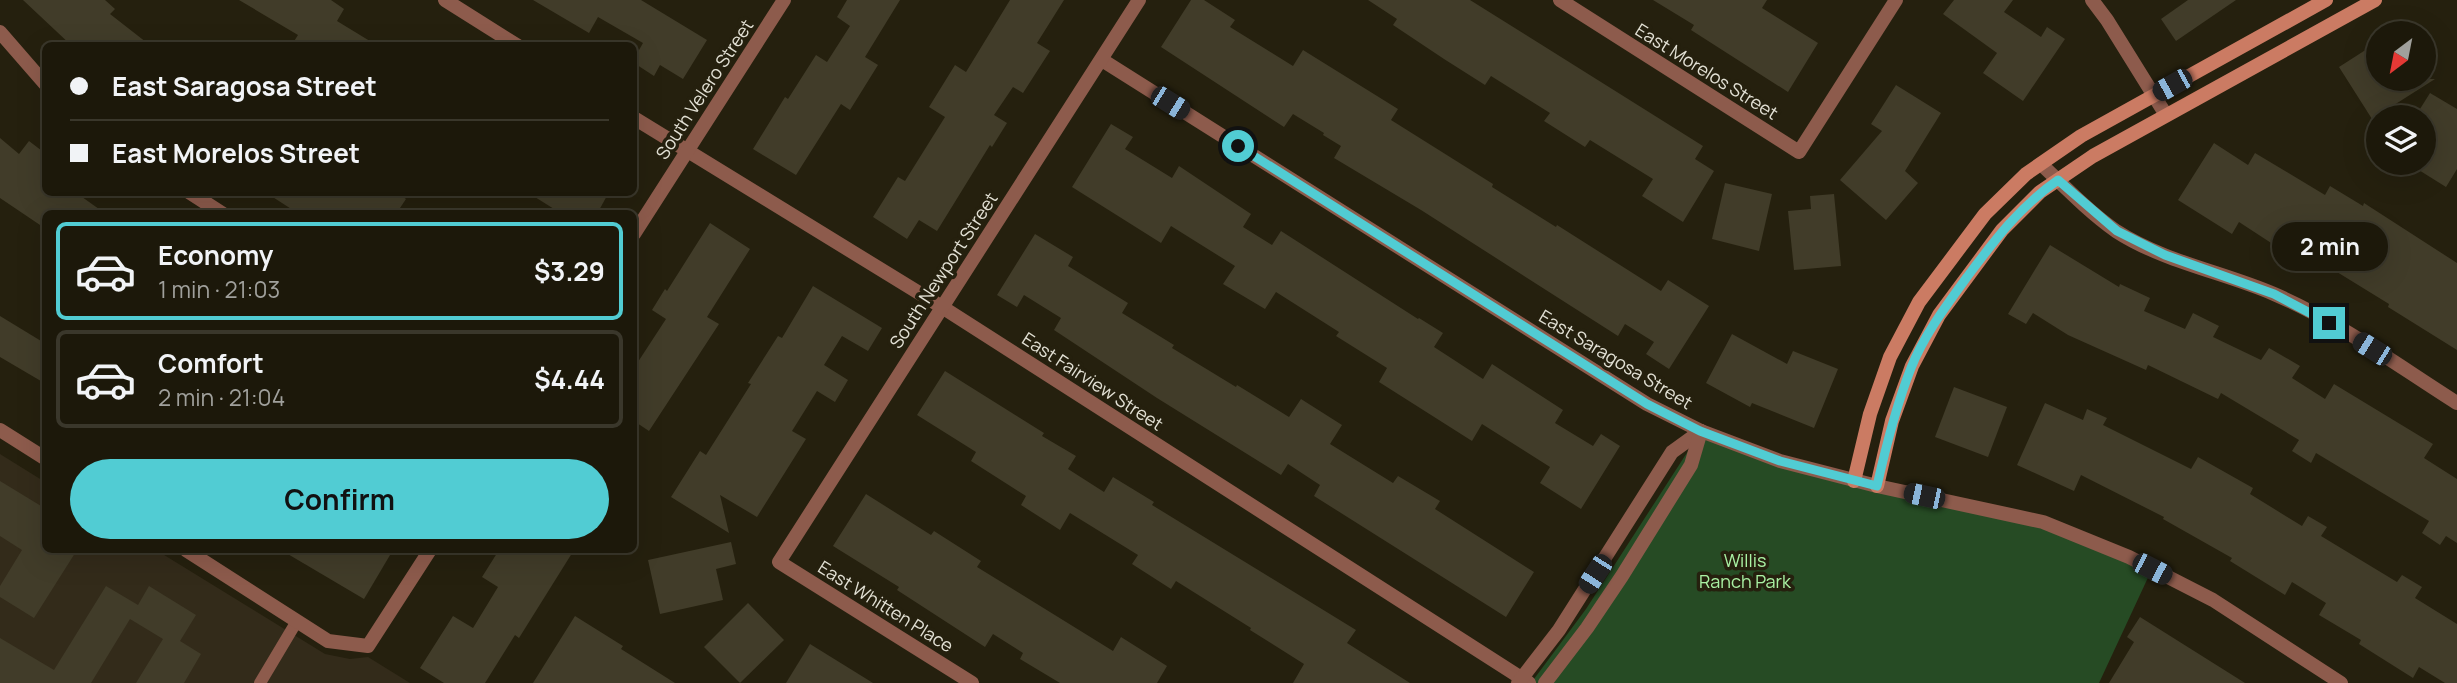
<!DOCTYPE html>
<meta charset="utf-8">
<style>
body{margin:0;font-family:Manrope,sans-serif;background:#252113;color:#f1f3f6;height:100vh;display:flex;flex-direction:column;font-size:26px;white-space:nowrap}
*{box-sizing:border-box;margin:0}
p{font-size:23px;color:#a0a09c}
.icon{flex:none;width:38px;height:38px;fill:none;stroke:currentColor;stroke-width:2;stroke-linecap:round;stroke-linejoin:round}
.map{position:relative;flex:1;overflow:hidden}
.side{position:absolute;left:42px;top:210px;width:595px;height:343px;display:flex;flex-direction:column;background:#1c180a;border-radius:10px;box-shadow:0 7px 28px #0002,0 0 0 2px #3a372b}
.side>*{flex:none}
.hud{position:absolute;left:42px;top:42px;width:595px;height:154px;border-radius:10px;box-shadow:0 7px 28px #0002,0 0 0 2px #3a372b;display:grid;align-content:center;height:154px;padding:0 28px;background:#1c180a}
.needle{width:46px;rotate:212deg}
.controls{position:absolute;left:2366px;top:21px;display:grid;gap:14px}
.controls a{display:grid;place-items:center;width:70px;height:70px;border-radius:50%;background:#1c180a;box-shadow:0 7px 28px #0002,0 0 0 2px #3a372b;font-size:35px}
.end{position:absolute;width:32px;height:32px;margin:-16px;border:9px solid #51ccd3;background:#111;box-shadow:0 0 0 4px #111}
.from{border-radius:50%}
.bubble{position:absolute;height:49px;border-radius:24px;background:#1c180a;box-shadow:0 7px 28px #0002,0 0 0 2px #3a372b;font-size:23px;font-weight:700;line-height:49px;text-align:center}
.car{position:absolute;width:21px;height:42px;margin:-21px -10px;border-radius:9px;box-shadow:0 0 5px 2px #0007;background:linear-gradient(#222 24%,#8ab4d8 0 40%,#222 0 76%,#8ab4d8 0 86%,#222 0)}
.hud b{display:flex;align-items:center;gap:24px;height:66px;font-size:26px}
.hud b+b{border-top:2px solid #3a372b}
.hud i{width:18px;height:18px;background:#f1f3f6}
ul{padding:12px 0 0;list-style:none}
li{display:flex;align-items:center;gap:21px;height:98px;margin:0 14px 10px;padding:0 14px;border:4px solid #3a372b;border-radius:10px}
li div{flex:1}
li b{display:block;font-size:26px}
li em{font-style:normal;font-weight:700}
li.on{border-color:#51ccd3}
li>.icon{width:63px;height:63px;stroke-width:1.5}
.primary-button{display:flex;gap:14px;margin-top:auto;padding:14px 28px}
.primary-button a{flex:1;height:80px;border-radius:42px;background:#51ccd3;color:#111;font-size:28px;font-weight:700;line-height:80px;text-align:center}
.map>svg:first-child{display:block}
</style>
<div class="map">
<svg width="2457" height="683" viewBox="0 0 2457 683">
<rect width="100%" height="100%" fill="#25200e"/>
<path fill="#332b1a" d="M 0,454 L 45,482 L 46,550 L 156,550 L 325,654 L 350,659 L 368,657 L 410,683 L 0,683 Z"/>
<path fill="#264b24" d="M 1701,431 L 1780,461 L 2043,522 L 2152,569 L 2099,683 L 1531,683 L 1586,609 Z"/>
<g fill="#413c29">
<path d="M 23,0 L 105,0 L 115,9 L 110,14 L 151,46 L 72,46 Z"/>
<path d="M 239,0 L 331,0 L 344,9 L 337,21 L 378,46 L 291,46 L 298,35 Z"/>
<path d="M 533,0 L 641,0 L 707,40 L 683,79 L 660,65 L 654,76 L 634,63 L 634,59 L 643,43 L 598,17 L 589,33 Z"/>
<path d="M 847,0 L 900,0 L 865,57 L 878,65 L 850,110 L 841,104 L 796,175 L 753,149 L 785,97 L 788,99 L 816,55 L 827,62 L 850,26 L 837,17 Z"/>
<path d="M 1010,0 L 1064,0 L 1037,43 L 1050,51 L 1023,93 L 1013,87 L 994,115 L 1007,123 L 992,147 L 990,145 L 937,231 L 919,220 L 907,239 L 873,217 L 898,177 L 905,181 L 945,117 L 929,107 L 955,65 L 966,72 Z"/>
<path d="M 1191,0 L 1204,0 L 1235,20 L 1230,27 L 1293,66 L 1303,50 L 1398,109 L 1391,120 L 1493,184 L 1492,187 L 1556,227 L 1557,225 L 1661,291 L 1668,280 L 1709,306 L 1669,369 L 1646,354 L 1654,342 L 1625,324 L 1618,336 L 1421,210 L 1334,158 L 1341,146 L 1323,135 L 1324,133 L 1293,114 L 1284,127 L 1161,47 Z"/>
<path d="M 1368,0 L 1470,0 L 1703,146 L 1695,159 L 1714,171 L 1683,222 L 1642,196 L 1653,179 L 1590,140 L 1585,147 L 1544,121 L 1550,113 L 1491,76 L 1485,85 L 1444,59 L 1393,25 L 1397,19 Z"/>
<path d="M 1653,0 L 1767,0 L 1762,8 L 1818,43 L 1788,92 L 1691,30 L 1694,25 Z"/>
<path d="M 1954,0 L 2013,0 L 2004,12 L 2041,37 L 2047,27 L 2065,39 L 2023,101 L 1983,73 L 1997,53 L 1943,14 Z"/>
<path d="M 2188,0 L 2236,0 L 2176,41 L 2161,19 Z"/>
<path d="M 2378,42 L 2378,79 L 2435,79 L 2372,119 L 2339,67 Z"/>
<path d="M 1896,85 L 1941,113 L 1905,171 L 1918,183 L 1886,220 L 1840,180 L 1882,131 L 1871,124 Z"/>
<path d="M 2430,93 L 2457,109 L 2457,169 L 2446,187 L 2414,167 L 2417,163 L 2424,163 L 2424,117 L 2415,117 Z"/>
<path d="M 1111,124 L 1133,137 L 1125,149 L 1172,178 L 1179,166 L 1251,214 L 1243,227 L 1272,245 L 1281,231 L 1418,319 L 1419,318 L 1443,333 L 1434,347 L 1451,358 L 1483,379 L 1492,364 L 1563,410 L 1555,423 L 1593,446 L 1601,434 L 1620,446 L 1581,509 L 1540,483 L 1550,467 L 1482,424 L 1472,441 L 1379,382 L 1387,368 L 1336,336 L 1339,332 L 1276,292 L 1265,309 L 1223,284 L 1235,266 L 1171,226 L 1161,243 L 1072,187 Z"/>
<path d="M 0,138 L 19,154 L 29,141 L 46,154 L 46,192 L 75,192 L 106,214 L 46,214 L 46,223 L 43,227 L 0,198 Z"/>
<path d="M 2214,143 L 2248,165 L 2255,153 L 2325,195 L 2330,186 L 2363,206 L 2364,203 L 2457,263 L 2457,350 L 2388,307 L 2389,304 L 2311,256 L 2305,265 L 2239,222 L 2232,234 L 2178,200 Z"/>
<path d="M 1725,183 L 1772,194 L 1759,251 L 1712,239 Z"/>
<path d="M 265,192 L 396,192 L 406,199 L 396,214 L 299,214 Z"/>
<path d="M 527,192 L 609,192 L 597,214 L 562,214 Z"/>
<path d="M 1834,194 L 1841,266 L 1794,270 L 1788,211 L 1811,209 L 1810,196 Z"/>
<path d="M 710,223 L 750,249 L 707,317 L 719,324 L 649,431 L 634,421 L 634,368 L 666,319 L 652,310 L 665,289 L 667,291 Z"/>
<path d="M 1035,234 L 1073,257 L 1068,266 L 1128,303 L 1122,313 L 1174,345 L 1172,348 L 1236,387 L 1237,385 L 1289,417 L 1301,399 L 1342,425 L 1330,444 L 1393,483 L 1398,476 L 1440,501 L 1435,509 L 1534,572 L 1506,617 L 1314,496 L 1320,485 L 1288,464 L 1281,475 L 1157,398 L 1054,330 L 1061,318 L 1024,295 L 1017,307 L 997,295 Z"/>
<path d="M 2050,245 L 2119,287 L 2120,284 L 2150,298 L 2144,311 L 2185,329 L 2193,313 L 2219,326 L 2213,337 L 2261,360 L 2269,348 L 2300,366 L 2292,378 L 2325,399 L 2334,384 L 2433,444 L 2424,458 L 2457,479 L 2457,543 L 2446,536 L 2440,545 L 2422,533 L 2429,521 L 2316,453 L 2311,463 L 2292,451 L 2299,440 L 2221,393 L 2218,399 L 2148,365 L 2146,370 L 2068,335 L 2033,313 L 2026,324 L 2008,314 Z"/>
<path d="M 813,286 L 882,328 L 868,351 L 842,336 L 824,365 L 848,380 L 835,402 L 817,391 L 792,431 L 806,439 L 757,517 L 720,495 L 729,533 L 671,497 L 700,451 L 706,455 L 751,384 L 748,383 L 778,336 L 782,338 Z"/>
<path d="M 0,316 L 46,344 L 46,384 L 0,357 Z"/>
<path d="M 1732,334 L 1787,364 L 1793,351 L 1838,369 L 1814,428 L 1752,403 L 1750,407 L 1706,383 Z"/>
<path d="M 945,371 L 1044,433 L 1042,436 L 1076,456 L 1068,469 L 1104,492 L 1113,477 L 1154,502 L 1152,505 L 1356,630 L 1347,643 L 1410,683 L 1293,683 L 1304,664 L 1250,630 L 1251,628 L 1176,581 L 1171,589 L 1132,564 L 1138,555 L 1070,513 L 1060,530 L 1021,505 L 1026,496 L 971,461 L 976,452 L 917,415 Z"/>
<path d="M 1954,387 L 2007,407 L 1988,457 L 1935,437 Z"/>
<path d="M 2045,403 L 2083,420 L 2087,409 L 2107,418 L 2103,425 L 2191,469 L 2198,457 L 2253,488 L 2250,494 L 2302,526 L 2308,516 L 2327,527 L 2321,536 L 2397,582 L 2402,575 L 2422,587 L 2415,598 L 2457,624 L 2457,683 L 2445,683 L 2419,667 L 2413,678 L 2359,644 L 2361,640 L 2319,615 L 2326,603 L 2292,582 L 2285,595 L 2230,561 L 2232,558 L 2163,519 L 2164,517 L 2081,475 L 2074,491 L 2017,465 Z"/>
<path d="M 0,481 L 46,509 L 46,550 L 77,550 L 34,618 L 0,597 L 0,586 L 22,550 L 0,536 Z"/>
<path d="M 866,494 L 931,535 L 934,531 L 981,561 L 977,567 L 1113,651 L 1121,637 L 1167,666 L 1157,683 L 1060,683 L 1020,659 L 1023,653 L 993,634 L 985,647 L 897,590 L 899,587 L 833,546 Z"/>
<path d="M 731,542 L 736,564 L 716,569 L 723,600 L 660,614 L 648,560 Z"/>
<path d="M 281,550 L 393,550 L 364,599 Z"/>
<path d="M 499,550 L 574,550 L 519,638 L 515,635 L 485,683 L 444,683 L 420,668 L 453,616 L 473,628 L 498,587 L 482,577 Z"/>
<path d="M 106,586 L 138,605 L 149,586 L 196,615 L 180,641 L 201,654 L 184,683 L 136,683 L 163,639 L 130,619 L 91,683 L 0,683 L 0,638 L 54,670 Z"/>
<path d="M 748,603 L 784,640 L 740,683 L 704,647 Z"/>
<path d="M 575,616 L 623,646 L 621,649 L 675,683 L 533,683 Z"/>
<path d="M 2140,617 L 2245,683 L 2109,683 L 2134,642 L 2127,637 Z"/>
<path d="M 810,644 L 873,683 L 786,683 Z"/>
</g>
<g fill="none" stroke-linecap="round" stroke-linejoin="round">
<path stroke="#8d5b4c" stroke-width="12" d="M 260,683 L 297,621"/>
<g stroke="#8d5b4c" stroke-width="14">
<path d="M 445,0 L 518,46"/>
<path d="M 1560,0 L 1799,152 L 1896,0"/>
<path d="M 2092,0 L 2107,20 L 2166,115"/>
<path d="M 0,32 L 46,85"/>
<path d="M 1102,60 L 1647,404 L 1701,431 L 1780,461 L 1877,486 L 2043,522 L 2129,557 L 2213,600 L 2341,683"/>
<path d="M 634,118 L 942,307 L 1529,683"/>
<path d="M 2041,164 C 2065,187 2089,212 2116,231 C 2164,262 2223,272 2274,294 C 2339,322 2397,365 2457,403"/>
<path d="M 189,192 L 223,214"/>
<path d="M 634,234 L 784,0"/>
<path d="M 0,430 L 46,459"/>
<path d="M 186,550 L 328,641 L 368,646 L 430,550"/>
<path d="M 972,683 L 779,562 L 1139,0"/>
<path d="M 1518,683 L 1559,630 L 1672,452 L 1701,431"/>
<path d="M 1545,683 L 1587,628 L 1622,576 L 1691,465 L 1701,431"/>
</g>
<g stroke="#cb7b63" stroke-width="14">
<path d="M 1854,481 L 1870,414 L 1890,357 L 1919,302 L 1985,214 L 2026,174 L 2081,136 L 2326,0"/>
<path d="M 1877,486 L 1892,421 L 1912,366 L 1939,315 L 2002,230 L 2040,192 L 2093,156 L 2375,0"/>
</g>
</g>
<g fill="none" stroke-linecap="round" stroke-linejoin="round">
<path stroke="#51ccd3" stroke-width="9" d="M 1238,146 L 1647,404 L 1700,431 L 1780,461 L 1877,486 C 1886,446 1896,406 1911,368 C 1924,335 1946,306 1967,277 C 1994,241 2020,206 2058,180 L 2117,231 L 2165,255 L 2274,294 L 2329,323"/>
</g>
<g text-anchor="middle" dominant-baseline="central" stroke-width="7" stroke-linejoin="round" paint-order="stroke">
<g font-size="18" fill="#e3e1d5" stroke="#25200e">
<text transform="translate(1707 71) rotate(32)">East Morelos Street</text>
<text transform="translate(704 89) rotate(-57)">South Velero Street</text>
<text transform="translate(943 270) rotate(-57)">South Newport Street</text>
<text transform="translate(1616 359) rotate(31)">East Saragosa Street</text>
<text transform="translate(1093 381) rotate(33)">East Fairview Street</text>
<text transform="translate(886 606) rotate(32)">East Whitten Place</text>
</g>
<g font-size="18" fill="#a9f1a3" stroke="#25200e">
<text x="1745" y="560">Willis<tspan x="1745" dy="21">Ranch Park</tspan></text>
</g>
</g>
</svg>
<div class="controls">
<a><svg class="needle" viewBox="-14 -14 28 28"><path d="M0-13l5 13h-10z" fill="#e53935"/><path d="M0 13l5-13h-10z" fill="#a0a09c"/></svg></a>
<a><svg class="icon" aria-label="layers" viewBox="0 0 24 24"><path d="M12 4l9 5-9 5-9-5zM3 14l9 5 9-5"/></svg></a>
</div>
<i class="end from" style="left:1238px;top:146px"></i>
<i class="end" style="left:2329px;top:323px"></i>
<div class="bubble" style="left:2272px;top:222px;width:116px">2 min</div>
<i class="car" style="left:2172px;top:85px;rotate:241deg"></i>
<i class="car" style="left:1170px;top:103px;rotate:122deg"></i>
<i class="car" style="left:2372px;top:349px;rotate:302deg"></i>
<i class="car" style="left:1924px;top:496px;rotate:282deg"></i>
<i class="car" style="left:2152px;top:569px;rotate:117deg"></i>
<i class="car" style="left:1595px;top:574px;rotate:213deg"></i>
<div class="hud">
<b><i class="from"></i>East Saragosa Street</b>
<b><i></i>East Morelos Street</b>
</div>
<section class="side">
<ul>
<li class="on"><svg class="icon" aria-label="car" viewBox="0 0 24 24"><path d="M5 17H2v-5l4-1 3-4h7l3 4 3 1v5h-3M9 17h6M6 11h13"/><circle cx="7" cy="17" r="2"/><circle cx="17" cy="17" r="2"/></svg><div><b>Economy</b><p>1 min · 21:03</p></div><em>$3.29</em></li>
<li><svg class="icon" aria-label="car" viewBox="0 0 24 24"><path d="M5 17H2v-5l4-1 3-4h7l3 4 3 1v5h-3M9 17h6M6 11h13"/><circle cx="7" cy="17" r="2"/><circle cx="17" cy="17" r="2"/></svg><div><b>Comfort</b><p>2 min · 21:04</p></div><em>$4.44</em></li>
</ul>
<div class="primary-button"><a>Confirm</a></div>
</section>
</div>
